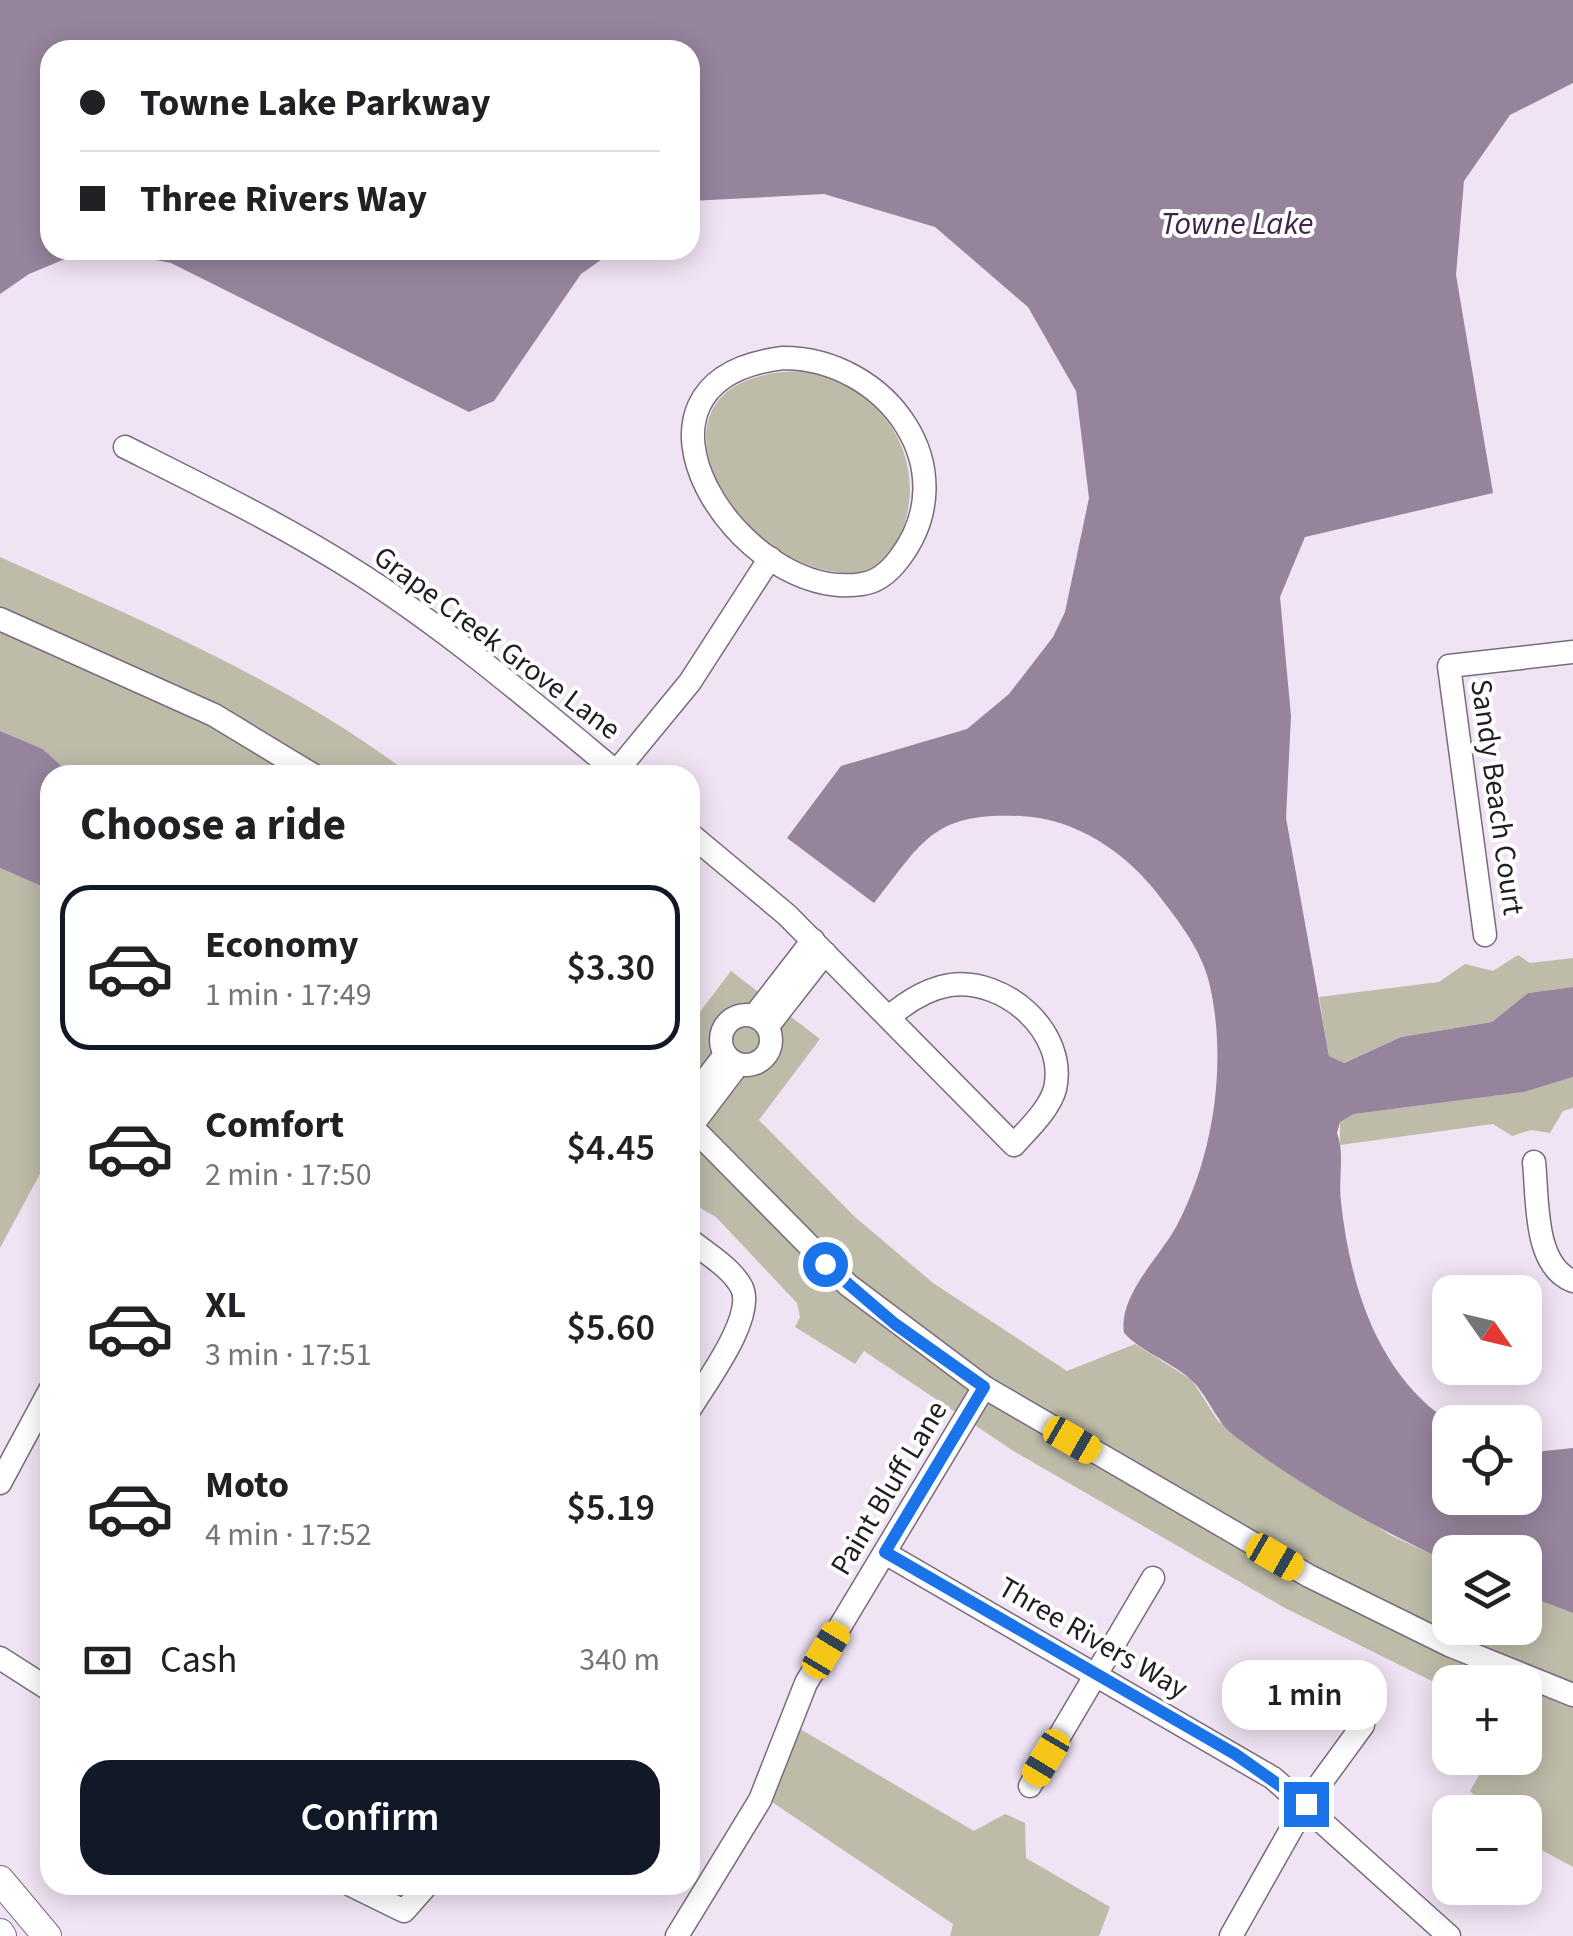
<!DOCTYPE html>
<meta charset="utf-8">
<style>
body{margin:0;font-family:"Source Sans 3",sans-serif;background:#f2f2f2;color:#202124;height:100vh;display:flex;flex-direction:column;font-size:38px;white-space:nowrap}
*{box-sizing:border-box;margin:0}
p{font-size:32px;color:#757577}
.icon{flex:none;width:55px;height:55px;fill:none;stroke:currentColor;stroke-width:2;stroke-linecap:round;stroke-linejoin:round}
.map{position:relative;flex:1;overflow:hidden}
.details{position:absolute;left:40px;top:765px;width:660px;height:1130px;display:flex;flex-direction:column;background:#fff;border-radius:30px;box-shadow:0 5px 25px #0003}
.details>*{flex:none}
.hud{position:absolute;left:40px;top:40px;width:660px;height:220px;border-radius:30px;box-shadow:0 5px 25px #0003;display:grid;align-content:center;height:220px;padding:0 40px;background:#fff}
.needle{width:65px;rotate:124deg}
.fabs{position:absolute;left:1432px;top:1275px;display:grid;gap:20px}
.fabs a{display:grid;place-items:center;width:110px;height:110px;border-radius:20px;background:#fff;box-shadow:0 5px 25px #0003;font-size:50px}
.end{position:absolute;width:45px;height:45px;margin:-22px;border:12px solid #1a73e8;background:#fff;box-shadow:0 0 0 5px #fff}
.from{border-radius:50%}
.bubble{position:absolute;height:70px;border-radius:30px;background:#fff;box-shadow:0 5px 25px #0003;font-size:32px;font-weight:600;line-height:70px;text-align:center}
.car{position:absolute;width:30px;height:60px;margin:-30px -15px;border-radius:12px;box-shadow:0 0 8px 2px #0007;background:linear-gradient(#f5c518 24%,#345 0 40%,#f5c518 0 76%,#345 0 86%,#f5c518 0)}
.hud b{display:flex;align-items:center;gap:35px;height:95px;font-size:38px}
.hud b+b{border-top:2px solid #e0e0e0}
.hud i{width:25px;height:25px;background:#202124}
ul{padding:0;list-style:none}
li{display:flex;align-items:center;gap:30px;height:165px;margin:0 20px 15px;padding:0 20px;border:5px solid transparent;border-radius:30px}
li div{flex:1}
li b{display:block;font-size:38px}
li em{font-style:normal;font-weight:600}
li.selected{border-color:#111827}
li>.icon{width:90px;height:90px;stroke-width:1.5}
h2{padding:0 40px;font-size:45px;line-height:120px}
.pay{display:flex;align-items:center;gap:25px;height:110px;padding:0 40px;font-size:38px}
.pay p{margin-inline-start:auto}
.primary-button{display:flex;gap:20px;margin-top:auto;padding:20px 40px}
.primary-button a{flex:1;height:115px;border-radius:30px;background:#111827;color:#fff;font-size:40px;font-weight:600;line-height:115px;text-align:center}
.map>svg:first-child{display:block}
</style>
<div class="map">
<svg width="1573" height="1936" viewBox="0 0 1573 1936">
<rect width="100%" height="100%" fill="#f0e3f4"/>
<g fill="#bfbba9">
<path d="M 801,371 C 876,383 928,450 904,526 C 897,547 887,563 867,572 C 857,576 848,574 837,572 C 723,559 628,373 801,371 Z"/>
<path d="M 0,557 C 142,621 285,680 411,775 L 71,775 L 43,749 L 0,731 Z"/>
<path d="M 0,868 L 50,890 L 50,1155 L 0,1248 Z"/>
<path d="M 1518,955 L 1530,963 L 1573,958 L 1573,987 L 1528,993 L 1492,1022 L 1401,1037 L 1343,1063 L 1329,1056 L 1319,997 L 1439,982 L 1465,964 L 1493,971 Z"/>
<path d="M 731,971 L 820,1039 L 759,1120 L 855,1217 L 933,1283 L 1067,1371 L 1135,1344 L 1192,1380 L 1218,1421 L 1390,1535 L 1450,1563 L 1450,1628 L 1525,1628 L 1525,1595 L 1573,1613 L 1573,1867 L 1525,1841 L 1525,1812 L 1492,1812 L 1470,1791 L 1489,1758 L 1525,1758 L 1525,1682 L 1450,1682 L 1450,1690 L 1285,1608 L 1015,1452 L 864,1351 L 855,1364 L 795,1327 L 800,1317 L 797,1303 L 716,1217 L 690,1202 L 690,1025 Z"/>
<path d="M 1573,1077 L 1573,1108 L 1563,1111 L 1550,1133 L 1531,1130 L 1512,1136 L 1493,1124 L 1340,1145 L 1340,1122 L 1354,1114 L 1524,1092 Z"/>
<path d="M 800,1729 L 974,1831 L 1005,1814 L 1025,1823 L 1026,1858 L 1110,1907 L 1099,1936 L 950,1936 L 953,1924 L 772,1802 Z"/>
</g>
<g fill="#96849c">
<path d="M 0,0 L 1573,0 L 1573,83 L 1510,115 L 1464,181 L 1456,275 L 1493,493 L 1305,537 L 1280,597 L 1291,716 L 1286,818 L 1329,1056 L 1344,1063 L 1401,1037 L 1492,1022 L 1528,993 L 1573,987 L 1573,1077 L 1524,1092 L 1354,1114 L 1340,1122 L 1337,1133 C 1345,1153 1338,1180 1341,1202 C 1350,1285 1377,1374 1450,1422 L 1450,1498 L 1525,1498 L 1525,1453 L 1573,1448 L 1573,1613 L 1525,1595 L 1525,1552 L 1450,1552 L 1450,1563 C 1376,1528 1302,1487 1236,1437 C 1214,1421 1208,1393 1188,1377 C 1167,1360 1142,1352 1124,1333 C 1118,1296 1159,1258 1176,1227 C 1214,1156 1228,1061 1209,982 C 1201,950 1180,923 1160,897 C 1127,853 1076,818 1020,816 C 933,812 923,841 874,903 L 787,838 L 841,766 L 967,729 L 1009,694 L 1053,637 L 1065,612 L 1089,498 L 1076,391 L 1028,307 L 935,227 L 824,194 L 690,201 L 690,50 L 50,50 L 50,250 L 615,250 L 581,274 L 494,401 L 469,412 L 171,263 L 105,250 L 65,259 L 29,274 L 0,294 Z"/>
<path d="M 0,731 L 43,749 L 71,775 L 50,775 L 50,890 L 0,868 Z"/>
</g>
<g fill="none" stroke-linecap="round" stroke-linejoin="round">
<defs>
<g id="minor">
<path d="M 783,358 C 886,358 968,469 899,559 C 890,571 877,582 862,584 C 741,604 595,381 783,358 Z"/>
<path d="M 125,447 C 205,487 285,526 360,574 C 452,633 536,705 620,775"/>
<path d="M 0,619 L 214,715 L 313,775"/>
<path d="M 616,772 L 690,682 L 770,558"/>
<path d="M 690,834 L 787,915 L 1014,1145 C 1028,1129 1049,1110 1055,1089 C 1068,1032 1004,977 950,985 C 927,989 905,1003 889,1017"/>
<path d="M 1485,935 L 1449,666 L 1573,652"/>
<path d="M 755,1015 L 813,940"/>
<circle cx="746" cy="1040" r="25"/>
<path d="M 768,1026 L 825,953"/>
<path d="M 690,1100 L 724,1056"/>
<path d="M 690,1125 L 848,1285 L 984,1387 L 1309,1576 L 1449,1645 L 1573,1695"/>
<path d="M 690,1128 L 737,1066"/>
<path d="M 1534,1162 C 1538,1198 1533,1266 1573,1281"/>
<path d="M 690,1240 C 707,1254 732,1268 742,1288 C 755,1318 706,1382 690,1409"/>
<path d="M 0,1483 L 50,1390"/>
<path d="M 885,1553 L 1273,1778 L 1449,1936"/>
<path d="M 0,1658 L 50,1690"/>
<path d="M 1030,1786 L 1153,1578"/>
<path d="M 351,1885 L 404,1911 L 427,1885"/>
<path d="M 677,1936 L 760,1800 L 806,1683 L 984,1387"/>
<path d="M 1231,1936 L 1306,1803 L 1363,1725"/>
</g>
<g id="major">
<path d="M 0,1880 L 47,1936"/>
<path d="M 0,1933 L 2,1936"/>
</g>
</defs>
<use href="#minor" stroke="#786c7c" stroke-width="25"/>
<use href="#major" stroke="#786c7c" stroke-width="30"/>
<use href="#minor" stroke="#fff" stroke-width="22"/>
<use href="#major" stroke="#fff" stroke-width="28"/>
</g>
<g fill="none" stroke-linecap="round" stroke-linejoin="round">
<path stroke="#1a73e8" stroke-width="12" d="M 825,1264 L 895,1324 L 984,1387 L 885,1552 L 1235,1754 L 1306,1804"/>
</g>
<g text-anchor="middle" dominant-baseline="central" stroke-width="8" stroke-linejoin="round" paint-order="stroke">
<g font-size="30" fill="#221d23" stroke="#fff">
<text transform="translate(497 643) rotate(37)">Grape Creek Grove Lane</text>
<text transform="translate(1497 797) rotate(82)">Sandy Beach Court</text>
<text transform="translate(889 1488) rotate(-59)">Paint Bluff Lane</text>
<text transform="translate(1093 1638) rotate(30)">Three Rivers Way</text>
</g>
<g font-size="32" font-style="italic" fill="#3f2448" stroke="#fff">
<text x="1237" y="224">Towne Lake</text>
</g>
</g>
</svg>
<div class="fabs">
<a><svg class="needle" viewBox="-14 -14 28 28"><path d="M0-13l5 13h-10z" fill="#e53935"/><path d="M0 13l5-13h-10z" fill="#757577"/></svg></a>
<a><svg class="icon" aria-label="locate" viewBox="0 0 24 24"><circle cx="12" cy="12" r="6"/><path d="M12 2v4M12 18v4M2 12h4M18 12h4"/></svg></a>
<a><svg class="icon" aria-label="layers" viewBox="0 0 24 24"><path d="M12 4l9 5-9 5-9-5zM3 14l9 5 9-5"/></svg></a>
<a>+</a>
<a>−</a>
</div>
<i class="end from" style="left:825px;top:1264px"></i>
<i class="end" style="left:1306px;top:1804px"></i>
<div class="bubble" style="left:1222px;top:1660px;width:165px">1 min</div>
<i class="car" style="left:1072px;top:1440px;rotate:120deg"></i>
<i class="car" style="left:1275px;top:1557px;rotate:120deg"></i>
<i class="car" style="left:826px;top:1650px;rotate:31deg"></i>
<i class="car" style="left:1046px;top:1758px;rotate:211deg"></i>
<div class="hud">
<b><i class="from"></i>Towne Lake Parkway</b>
<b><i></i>Three Rivers Way</b>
</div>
<section class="details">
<h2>Choose a ride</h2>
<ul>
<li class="selected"><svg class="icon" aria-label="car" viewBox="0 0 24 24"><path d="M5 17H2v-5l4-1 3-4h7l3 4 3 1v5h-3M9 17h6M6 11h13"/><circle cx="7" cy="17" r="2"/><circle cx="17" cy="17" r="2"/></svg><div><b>Economy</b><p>1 min · 17:49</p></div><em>$3.30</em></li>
<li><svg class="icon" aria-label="car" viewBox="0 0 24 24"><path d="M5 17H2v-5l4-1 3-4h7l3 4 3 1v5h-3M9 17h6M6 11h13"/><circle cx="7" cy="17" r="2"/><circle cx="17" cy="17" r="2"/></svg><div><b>Comfort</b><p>2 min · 17:50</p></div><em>$4.45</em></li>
<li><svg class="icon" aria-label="car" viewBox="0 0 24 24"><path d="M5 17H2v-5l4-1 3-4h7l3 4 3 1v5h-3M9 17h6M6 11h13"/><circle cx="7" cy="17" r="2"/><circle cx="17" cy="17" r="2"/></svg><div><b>XL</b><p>3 min · 17:51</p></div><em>$5.60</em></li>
<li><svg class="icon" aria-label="car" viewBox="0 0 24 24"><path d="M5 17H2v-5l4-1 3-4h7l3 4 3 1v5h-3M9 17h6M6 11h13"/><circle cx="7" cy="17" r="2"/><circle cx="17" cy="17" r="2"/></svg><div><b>Moto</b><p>4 min · 17:52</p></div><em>$5.19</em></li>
</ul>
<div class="pay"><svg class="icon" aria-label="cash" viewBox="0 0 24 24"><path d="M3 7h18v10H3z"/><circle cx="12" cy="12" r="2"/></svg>Cash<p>340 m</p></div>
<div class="primary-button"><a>Confirm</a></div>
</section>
</div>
